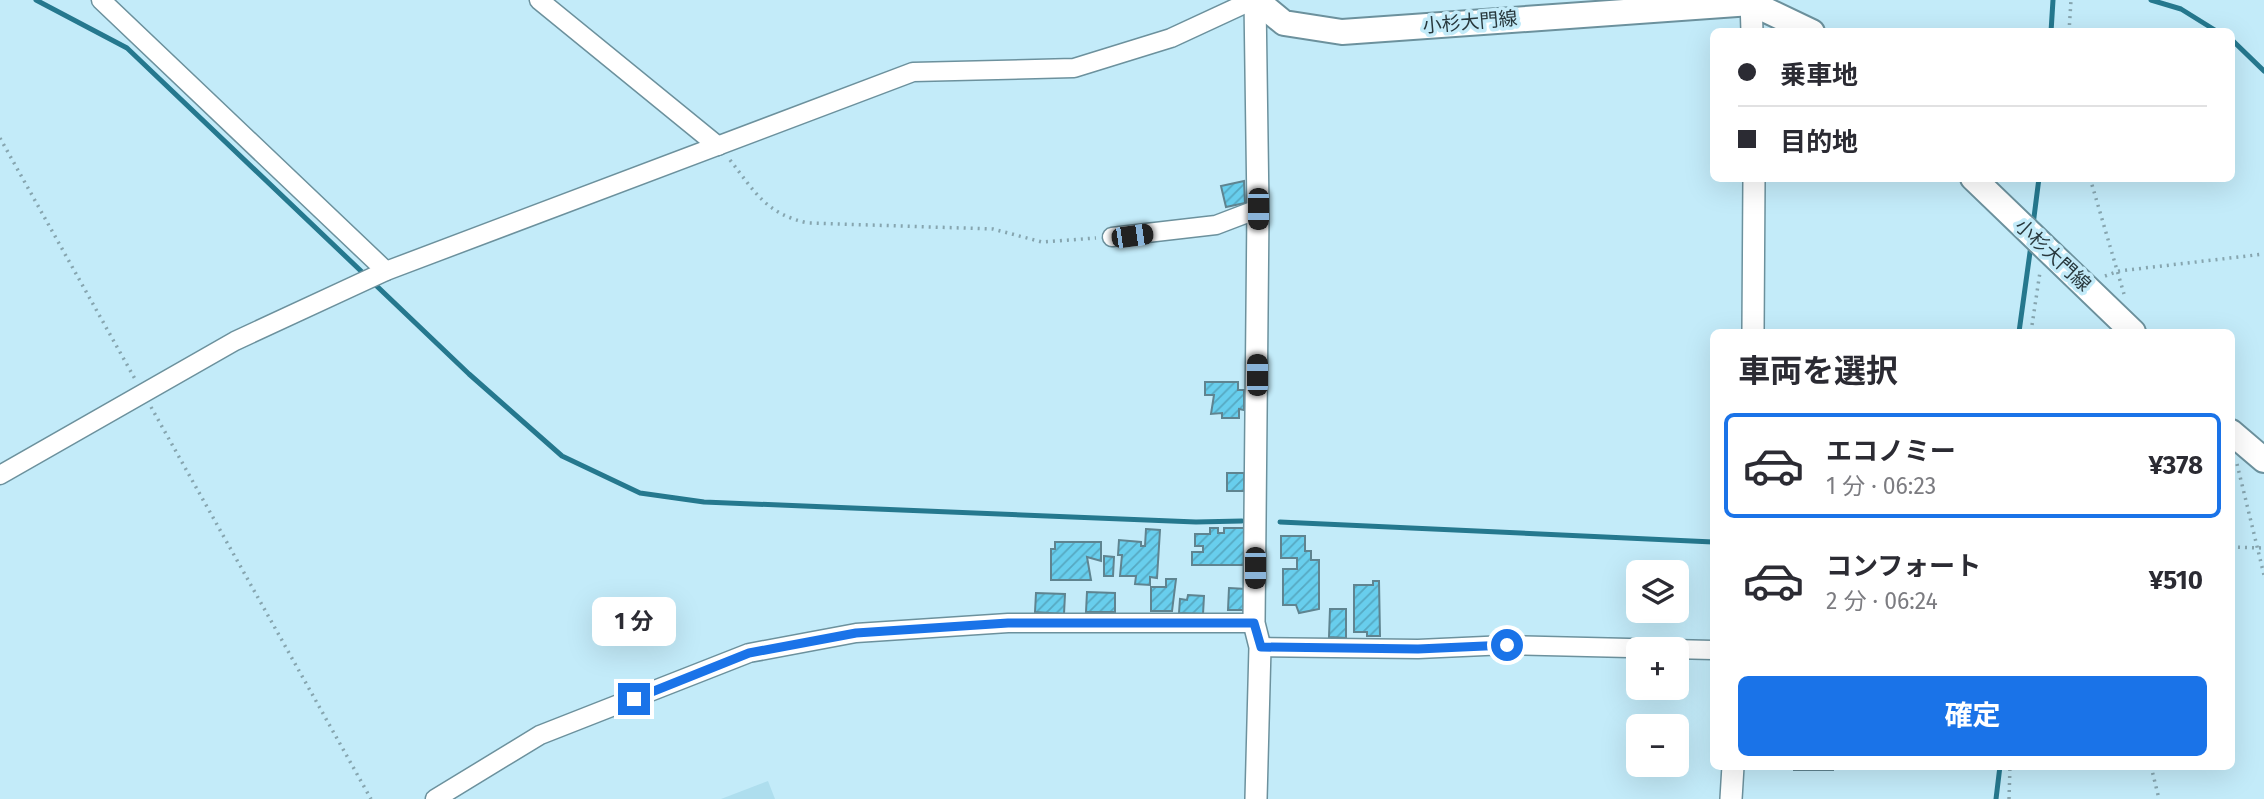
<!DOCTYPE html>
<html lang="ja">
<meta charset="utf-8">
<style>
body{margin:0;font-family:"Fira Sans","Noto Sans JP",sans-serif;background:#f2f2f3;color:#2b2b33;height:100vh;display:flex;flex-direction:column;font-size:26px;white-space:nowrap}
*{box-sizing:border-box;margin:0}
p{font-size:23px;color:#7c7c81}
.icon{flex:none;width:38px;height:38px;fill:none;stroke:currentColor;stroke-width:2;stroke-linecap:round;stroke-linejoin:round}
.map{position:relative;flex:1;overflow:hidden}
.drawer{position:absolute;left:1710px;top:329px;width:525px;height:441px;display:flex;flex-direction:column;background:#fff;border-radius:10px;box-shadow:0 7px 28px #0002}
.drawer>*{flex:none}
.top-card{position:absolute;left:1710px;top:28px;width:525px;height:154px;border-radius:10px;box-shadow:0 7px 28px #0002;display:grid;align-content:center;height:154px;padding:0 28px;background:#fff}
.tools{position:absolute;left:1626px;top:560px;display:grid;gap:14px}
.tools a{display:grid;place-items:center;width:63px;height:63px;border-radius:10px;background:#fff;box-shadow:0 7px 28px #0002;font-size:35px}
.end{position:absolute;width:32px;height:32px;margin:-16px;border:9px solid #1a73e8;background:#fff;box-shadow:0 0 0 4px #fff}
.from{border-radius:50%}
.bubble{position:absolute;height:49px;border-radius:10px;background:#fff;box-shadow:0 7px 28px #0002;font-size:23px;font-weight:700;line-height:49px;text-align:center}
.car{position:absolute;width:21px;height:42px;margin:-21px -10px;border-radius:9px;box-shadow:0 0 5px 2px #0007;background:linear-gradient(#222 24%,#8ab4d8 0 40%,#222 0 76%,#8ab4d8 0 86%,#222 0)}
.top-card b{display:flex;align-items:center;gap:24px;height:66px;font-size:26px}
.top-card b+b{border-top:2px solid #e1e1e2}
.top-card i{width:18px;height:18px;background:#2b2b33}
ul{padding:0;list-style:none}
li{display:flex;align-items:center;gap:21px;height:105px;margin:0 14px 10px;padding:0 14px;border:4px solid transparent;border-radius:10px}
li div{flex:1}
li b{display:block;font-size:26px}
li em{font-style:normal;font-weight:700}
li.selected{border-color:#1a73e8}
li>.icon{width:63px;height:63px;stroke-width:1.5}
h2{padding:0 28px;font-size:32px;line-height:84px}
.cta{display:flex;gap:14px;margin-top:auto;padding:14px 28px}
.cta a{flex:1;height:80px;border-radius:10px;background:#1a73e8;color:#fff;font-size:28px;font-weight:700;line-height:80px;text-align:center}
.map>svg:first-child{display:block}
</style>
<div class="map">
<svg width="2264" height="799" viewBox="0 0 2264 799">
<defs>
<pattern id="building-hatch" width="6" height="6" patternUnits="userSpaceOnUse" patternTransform="scale(1.75)"><rect width="6" height="6" fill="#68ceed"/><path d="M-1 1l2-2M0 6l6-6M5 7l2-2" fill="none" stroke="#56a8c1"/></pattern>
</defs>
<rect width="100%" height="100%" fill="#c3ebf9"/>
<path fill="#aedeee" d="M 768,781 L 775,799 L 721,799 Z"/>
<g fill="none" stroke-linecap="round" stroke-linejoin="round">
<g stroke="#25788e" stroke-width="5">
<path d="M 36,0 L 127,48 L 469,374 L 562,456 L 640,493 L 704,502 L 1196,522 L 1242,521"/>
<path d="M 2151,0 L 2181,9 L 2218,32"/>
<path d="M 2051,32 L 2053,0"/>
<path d="M 2231,39 L 2264,71"/>
<path d="M 2033,225 L 2039,178"/>
<path d="M 2019,332 L 2031,245"/>
<path d="M 1280,522 L 1713,542"/>
<path d="M 1996,799 L 2000,766"/>
</g>
</g>
<g fill="url(#building-hatch)" stroke="#5f8490" stroke-width="2">
<path d="M 1244,181 L 1245,203 L 1226,207 L 1221,186 Z"/>
<path d="M 1205,382 L 1238,382 L 1238,390 L 1244,390 L 1244,410 L 1239,409 L 1239,418 L 1222,418 L 1222,413 L 1211,414 L 1214,395 L 1205,395 Z"/>
<rect x="1227" y="473" width="17" height="18"/>
<path d="M 1210,528 L 1218,528 L 1218,533 L 1224,533 L 1224,528 L 1245,528 L 1245,565 L 1192,565 L 1192,552 L 1203,552 L 1203,546 L 1195,546 L 1195,534 L 1210,534 Z"/>
<path d="M 1146,529 L 1160,530 L 1157,578 L 1150,577 L 1150,585 L 1135,584 L 1136,576 L 1120,576 L 1122,555 L 1118,555 L 1119,540 L 1141,542 L 1141,546 L 1145,546 Z"/>
<path d="M 1281,536 L 1305,536 L 1305,551 L 1311,551 L 1311,560 L 1319,560 L 1319,609 L 1299,613 L 1296,605 L 1283,605 L 1283,569 L 1297,569 L 1297,558 L 1281,558 Z"/>
<path d="M 1055,542 L 1101,542 L 1101,561 L 1087,557 L 1091,580 L 1051,580 L 1051,549 L 1055,549 Z"/>
<path d="M 1104,556 L 1114,557 L 1113,576 L 1104,576 Z"/>
<path d="M 1166,579 L 1176,579 L 1172,611 L 1151,611 L 1151,587 L 1166,587 Z"/>
<path d="M 1373,581 L 1379,581 L 1380,636 L 1367,636 L 1367,632 L 1354,632 L 1354,585 L 1373,585 Z"/>
<path d="M 1229,588 L 1246,589 L 1245,610 L 1228,610 Z"/>
<path d="M 1087,592 L 1115,593 L 1115,612 L 1086,612 Z"/>
<path d="M 1036,593 L 1065,594 L 1064,614 L 1035,612 Z"/>
<path d="M 1188,595 L 1204,596 L 1203,614 L 1179,613 L 1180,599 L 1187,600 Z"/>
<path d="M 1330,609 L 1346,609 L 1346,638 L 1329,637 Z"/>
<rect x="1794" y="766" width="39" height="4"/>
</g>
<g fill="none" stroke-linecap="round" stroke-linejoin="round">
<defs>
<g id="minor">
<path d="M 101,0 L 386,271"/>
<path d="M 539,0 L 718,146"/>
<path d="M 1112,237 L 1216,225 L 1258,209"/>
<path d="M 0,475 L 235,341 L 386,271 L 913,72 L 1074,68 L 1171,38 L 1253,0"/>
<path d="M 1260,647 L 1418,649 L 1507,645 L 1713,650"/>
<path d="M 435,799 L 540,735 L 749,653 L 856,633 L 1008,623 L 1254,623"/>
</g>
<g id="tertiary">
<path d="M 1255,0 L 1258,209 L 1254,623 L 1260,647 L 1256,799"/>
<path d="M 1751,0 L 1752,32"/>
<path d="M 1753,332 L 1754,178"/>
<path d="M 1731,799 L 1733,766"/>
</g>
<g id="secondary">
<path d="M 1256,0 L 1284,23 L 1342,32 L 1751,3 L 1812,32"/>
<path d="M 1973,178 L 2133,332"/>
<path d="M 2231,432 L 2264,460"/>
</g>
</defs>
<use href="#minor" stroke="#6c919d" stroke-width="21"/>
<use href="#tertiary" stroke="#6c919d" stroke-width="24"/>
<use href="#secondary" stroke="#6c919d" stroke-width="28"/>
<g stroke="#86a5af" stroke-width="3.5" stroke-dasharray="2 5" stroke-linecap="butt">
<path d="M 2069,32 L 2071,0"/>
<path d="M 0,138 L 135,379"/>
<path d="M 730,160 C 755,192 766,214 808,223 L 993,229 L 1042,242 L 1096,238"/>
<path d="M 2090,178 L 2124,294"/>
<path d="M 2105,276 L 2119,271 L 2264,254"/>
<path d="M 2031,332 L 2040,272"/>
<path d="M 151,407 L 371,799"/>
<path d="M 2237,464 L 2264,575"/>
<path d="M 2231,547 L 2264,548"/>
<path d="M 2151,766 L 2159,799"/>
<path d="M 2009,799 L 2010,766"/>
</g>
<use href="#minor" stroke="#fff" stroke-width="18"/>
<use href="#tertiary" stroke="#fff" stroke-width="21"/>
<use href="#secondary" stroke="#fff" stroke-width="24"/>
</g>
<g fill="none" stroke-linecap="round" stroke-linejoin="round">
<path stroke="#1a73e8" stroke-width="9" d="M 634,699 L 749,653 L 856,633 L 1008,623 L 1254,623 L 1261,647 L 1418,649 L 1507,645"/>
</g>
<g text-anchor="middle" dominant-baseline="central" stroke-width="7" stroke-linejoin="round" paint-order="stroke">
<g font-size="19" fill="#28383d" stroke="#c3ebf9">
<text transform="translate(1470 22) rotate(-5)">小杉大門線</text>
<text transform="translate(2053 255) rotate(43)">小杉大門線</text>
</g>
</g>
</svg>
<div class="tools">
<a><svg class="icon" aria-label="layers" viewBox="0 0 24 24"><path d="M12 4l9 5-9 5-9-5zM3 14l9 5 9-5"/></svg></a>
<a>+</a>
<a>−</a>
</div>
<i class="end from" style="left:1507px;top:645px"></i>
<i class="end" style="left:634px;top:699px"></i>
<div class="bubble" style="left:592px;top:597px;width:84px">1 分</div>
<i class="car" style="left:1258px;top:209px;rotate:180deg"></i>
<i class="car" style="left:1132px;top:236px;rotate:82deg"></i>
<i class="car" style="left:1257px;top:375px;rotate:0deg"></i>
<i class="car" style="left:1255px;top:568px;rotate:180deg"></i>
<div class="top-card">
<b><i class="from"></i>乗車地</b>
<b><i></i>目的地</b>
</div>
<section class="drawer">
<h2>車両を選択</h2>
<ul>
<li class="selected"><svg class="icon" aria-label="car" viewBox="0 0 24 24"><path d="M5 17H2v-5l4-1 3-4h7l3 4 3 1v5h-3M9 17h6M6 11h13"/><circle cx="7" cy="17" r="2"/><circle cx="17" cy="17" r="2"/></svg><div><b>エコノミー</b><p>1 分 · 06:23</p></div><em>¥378</em></li>
<li><svg class="icon" aria-label="car" viewBox="0 0 24 24"><path d="M5 17H2v-5l4-1 3-4h7l3 4 3 1v5h-3M9 17h6M6 11h13"/><circle cx="7" cy="17" r="2"/><circle cx="17" cy="17" r="2"/></svg><div><b>コンフォート</b><p>2 分 · 06:24</p></div><em>¥510</em></li>
</ul>
<div class="cta"><a>確定</a></div>
</section>
</div>
